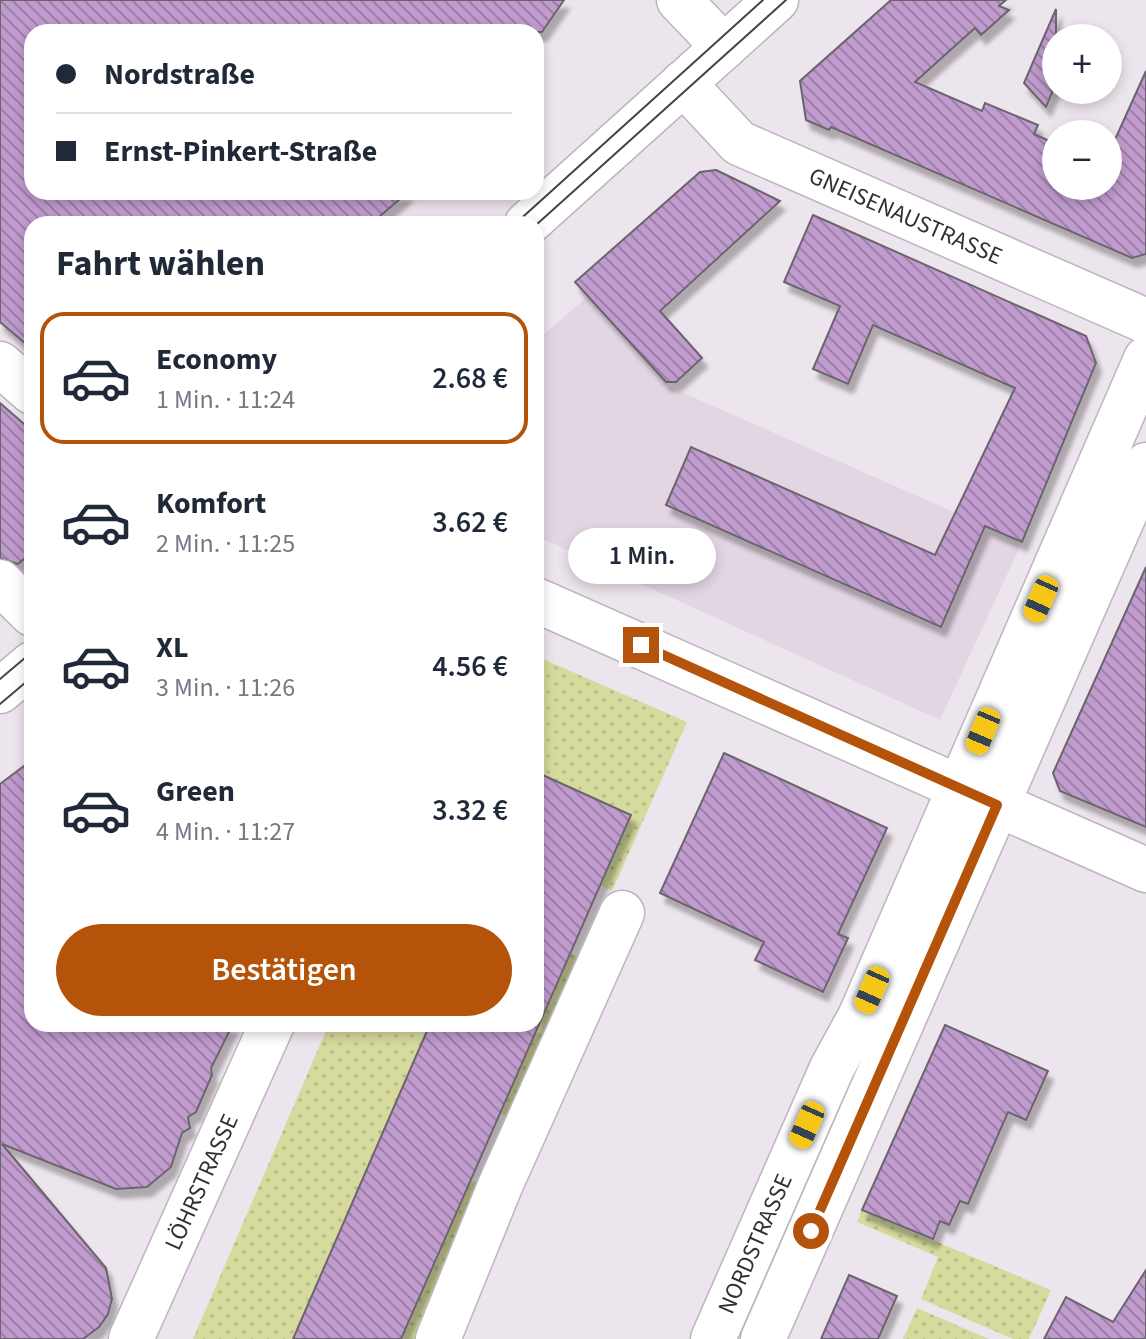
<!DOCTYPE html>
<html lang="de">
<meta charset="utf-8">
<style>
body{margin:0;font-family:"Source Sans 3",sans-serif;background:#f2f2f3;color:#1f2937;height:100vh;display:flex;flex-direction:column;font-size:30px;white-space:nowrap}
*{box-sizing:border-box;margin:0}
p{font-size:26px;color:#747a83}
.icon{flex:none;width:44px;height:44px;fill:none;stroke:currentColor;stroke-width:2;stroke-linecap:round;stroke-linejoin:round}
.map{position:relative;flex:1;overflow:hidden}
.drawer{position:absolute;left:24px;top:216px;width:520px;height:816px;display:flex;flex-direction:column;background:#fff;border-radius:24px;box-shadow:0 4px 12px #0003}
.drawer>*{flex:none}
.banner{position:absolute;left:24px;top:24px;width:520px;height:176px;border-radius:24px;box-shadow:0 4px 12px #0003;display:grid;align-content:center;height:176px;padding:0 32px;background:#fff}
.fabs{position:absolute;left:1042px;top:24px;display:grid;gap:16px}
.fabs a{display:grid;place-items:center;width:80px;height:80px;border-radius:50%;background:#fff;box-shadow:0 4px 12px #0003;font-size:40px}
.end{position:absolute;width:36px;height:36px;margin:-18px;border:10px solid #b45309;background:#fff;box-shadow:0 0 0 4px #fff}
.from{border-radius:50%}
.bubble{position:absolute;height:56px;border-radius:28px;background:#fff;box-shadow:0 4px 12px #0003;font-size:26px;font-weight:600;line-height:56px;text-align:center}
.car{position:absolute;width:24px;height:48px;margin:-24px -12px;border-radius:10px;box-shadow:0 0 6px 2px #0007;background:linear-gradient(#f5c518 24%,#345 0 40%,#f5c518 0 76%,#345 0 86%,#f5c518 0)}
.banner b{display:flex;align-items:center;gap:28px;height:76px;font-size:30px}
.banner b+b{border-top:2px solid #e0e1e3}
.banner i{width:20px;height:20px;background:#1f2937}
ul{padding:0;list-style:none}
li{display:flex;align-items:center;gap:24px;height:132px;margin:0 16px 12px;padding:0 16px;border:4px solid transparent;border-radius:24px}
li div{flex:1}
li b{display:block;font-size:30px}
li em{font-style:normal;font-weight:600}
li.selected{border-color:#b45309}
li>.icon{width:72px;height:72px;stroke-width:1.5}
h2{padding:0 32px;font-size:36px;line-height:96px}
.button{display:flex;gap:16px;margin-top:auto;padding:16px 32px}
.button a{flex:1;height:92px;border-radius:48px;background:#b45309;color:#fff;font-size:32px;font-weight:600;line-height:92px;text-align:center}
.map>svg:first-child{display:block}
</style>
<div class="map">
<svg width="1146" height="1339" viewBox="0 0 1146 1339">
<defs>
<pattern id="grass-dots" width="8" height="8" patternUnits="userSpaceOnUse" patternTransform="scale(2)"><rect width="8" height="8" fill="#d6da9c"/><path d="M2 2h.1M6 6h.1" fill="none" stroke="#b8bb87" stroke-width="1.8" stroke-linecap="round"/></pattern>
<pattern id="building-back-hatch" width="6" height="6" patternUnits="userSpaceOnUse" patternTransform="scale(2)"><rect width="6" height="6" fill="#c09bce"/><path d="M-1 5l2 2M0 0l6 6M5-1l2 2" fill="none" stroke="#9d7fa8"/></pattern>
<filter id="shadow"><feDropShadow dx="5" dy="9" stdDeviation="2" flood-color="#0004"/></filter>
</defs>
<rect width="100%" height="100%" fill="#ede5ed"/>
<path fill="#e3d6e3" d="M 588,296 L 670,387 L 1022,542 L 940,720 L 536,536 L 536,341 Z"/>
<g fill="url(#grass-dots)">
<path d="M 536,656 L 687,722 L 612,891 L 599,885 L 630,815 L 542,775 L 536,786 Z"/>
<path d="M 569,953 L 585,960 L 516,1119 L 499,1113 Z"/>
<path d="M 329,1024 L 430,1024 L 293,1339 L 193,1339 Z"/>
<path d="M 470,1180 L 486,1187 L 419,1339 L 401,1339 Z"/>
<path d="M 862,1210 L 1051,1290 L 1029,1339 L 1013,1339 L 921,1299 L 938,1257 L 857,1222 Z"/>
<path d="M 917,1308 L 989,1339 L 903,1339 Z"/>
</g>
<g fill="url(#building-back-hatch)" stroke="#6b656d" stroke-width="2" filter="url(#shadow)">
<path d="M 0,0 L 564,0 L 542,32 L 32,32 L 32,192 L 408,192 L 371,224 L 32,224 L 32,349 L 0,322 Z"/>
<path d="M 891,0 L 1006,0 L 999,6 L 1009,10 L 981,35 L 975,28 L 915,82 L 982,111 L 985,103 L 1038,125 L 1034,134 L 1056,144 L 1056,186 L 1108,186 L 1108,155 L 1146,71 L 1146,254 L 1132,258 L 831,127 L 829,130 L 806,120 L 800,81 Z"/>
<path d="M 1056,9 L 1056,83 L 1046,107 L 1024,83 Z"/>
<path d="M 716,170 L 780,201 L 660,311 L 702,358 L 676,382 L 666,382 L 575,282 L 700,172 Z"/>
<path d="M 813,215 L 1086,336 L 1096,363 L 1022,542 L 985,526 L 941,627 L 666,505 L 691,447 L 935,555 L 1015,388 L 873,325 L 848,384 L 813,369 L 840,306 L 784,282 Z"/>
<path d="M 0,403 L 32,431 L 32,552 L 18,564 L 0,558 Z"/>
<path d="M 1146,567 L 1146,827 L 1060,791 L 1053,773 Z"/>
<path d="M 724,753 L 887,828 L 838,934 L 848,938 L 823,992 L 755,960 L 764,942 L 660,893 Z"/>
<path d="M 32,760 L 32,1024 L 233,1024 L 211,1068 L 212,1075 L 196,1112 L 188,1117 L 190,1128 L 182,1133 L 171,1167 L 147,1187 L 116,1189 L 2,1144 L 106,1268 L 112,1299 L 108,1314 L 99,1327 L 83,1339 L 0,1339 L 0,784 Z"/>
<path d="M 536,772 L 631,815 L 401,1339 L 293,1339 L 430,1024 L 536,1024 Z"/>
<path d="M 945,1025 L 1048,1071 L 1026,1120 L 1008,1112 L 968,1204 L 960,1201 L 949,1225 L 940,1221 L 933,1239 L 862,1210 Z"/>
<path d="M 1146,1270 L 1146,1339 L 1044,1339 L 1066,1297 L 1113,1322 Z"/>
<path d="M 849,1275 L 897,1296 L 878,1339 L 821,1339 Z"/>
</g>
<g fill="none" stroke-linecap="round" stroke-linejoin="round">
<defs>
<g id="minor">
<path d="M 679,0 L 724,47"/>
<path id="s1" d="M 683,83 L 739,143 L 1146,321"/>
<path d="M 0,364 L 32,392"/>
<path d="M 0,582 L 32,614"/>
<path d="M 536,600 L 1146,870"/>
<path id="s2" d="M 131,1339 L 272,1024"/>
<path d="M 438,1339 L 500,1186 L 622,913"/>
<path id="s3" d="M 713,1339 L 832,1068 L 860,1017 L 1146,359"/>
<path d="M 763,1339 L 1146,465"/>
</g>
<g id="major">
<path d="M 527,224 L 776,0"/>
<path d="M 0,691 L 32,664"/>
</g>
</defs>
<use href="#minor" stroke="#bdb5bd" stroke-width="47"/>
<use href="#major" stroke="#bdb5bd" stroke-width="47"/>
<use href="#minor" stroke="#fff" stroke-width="44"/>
<use href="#major" stroke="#fff" stroke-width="44"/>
<g stroke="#474347" stroke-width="2">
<path d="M 515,224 L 763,0"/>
<path d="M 536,225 L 786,0"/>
<path d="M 0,679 L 32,652"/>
<path d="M 0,704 L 32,677"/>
</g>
</g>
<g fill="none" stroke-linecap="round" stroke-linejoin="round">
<path stroke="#b45309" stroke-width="10" d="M 641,645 L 997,805 L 811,1231"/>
</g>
<g text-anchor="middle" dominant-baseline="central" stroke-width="7" stroke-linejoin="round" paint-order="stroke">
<g font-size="24" fill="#322f32" stroke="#ede5ed">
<text stroke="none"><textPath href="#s1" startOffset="264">GNEISENAUSTRASSE</textPath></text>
<text stroke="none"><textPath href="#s2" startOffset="172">LÖHRSTRASSE</textPath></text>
<text stroke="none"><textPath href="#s3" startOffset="104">NORDSTRASSE</textPath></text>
</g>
</g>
</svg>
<div class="fabs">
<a>+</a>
<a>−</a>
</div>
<i class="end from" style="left:811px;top:1231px"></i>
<i class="end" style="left:641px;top:645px"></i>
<div class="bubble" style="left:568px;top:528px;width:148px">1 Min.</div>
<i class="car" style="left:1041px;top:599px;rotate:204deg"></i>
<i class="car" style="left:983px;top:731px;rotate:203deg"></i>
<i class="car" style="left:872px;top:990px;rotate:204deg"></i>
<i class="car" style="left:807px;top:1125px;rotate:204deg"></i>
<div class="banner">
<b><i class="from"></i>Nordstraße</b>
<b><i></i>Ernst-Pinkert-Straße</b>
</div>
<section class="drawer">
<h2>Fahrt wählen</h2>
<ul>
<li class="selected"><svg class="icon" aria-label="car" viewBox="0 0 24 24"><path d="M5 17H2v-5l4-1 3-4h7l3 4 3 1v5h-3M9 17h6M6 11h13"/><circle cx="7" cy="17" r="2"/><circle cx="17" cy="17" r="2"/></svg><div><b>Economy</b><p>1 Min. · 11:24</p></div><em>2.68 €</em></li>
<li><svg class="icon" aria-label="car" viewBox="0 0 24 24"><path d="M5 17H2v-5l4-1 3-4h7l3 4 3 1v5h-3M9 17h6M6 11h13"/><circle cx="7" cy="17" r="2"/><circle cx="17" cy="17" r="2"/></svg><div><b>Komfort</b><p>2 Min. · 11:25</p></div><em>3.62 €</em></li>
<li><svg class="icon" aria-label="car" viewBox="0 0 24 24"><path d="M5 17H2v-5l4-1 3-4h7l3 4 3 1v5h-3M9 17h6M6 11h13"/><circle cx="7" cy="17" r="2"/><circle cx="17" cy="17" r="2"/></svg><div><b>XL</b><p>3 Min. · 11:26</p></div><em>4.56 €</em></li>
<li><svg class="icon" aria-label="car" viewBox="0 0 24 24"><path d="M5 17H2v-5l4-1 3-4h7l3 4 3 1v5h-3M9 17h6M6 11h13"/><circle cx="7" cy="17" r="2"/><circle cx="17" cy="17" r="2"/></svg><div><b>Green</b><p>4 Min. · 11:27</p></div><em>3.32 €</em></li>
</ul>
<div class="button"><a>Bestätigen</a></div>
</section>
</div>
